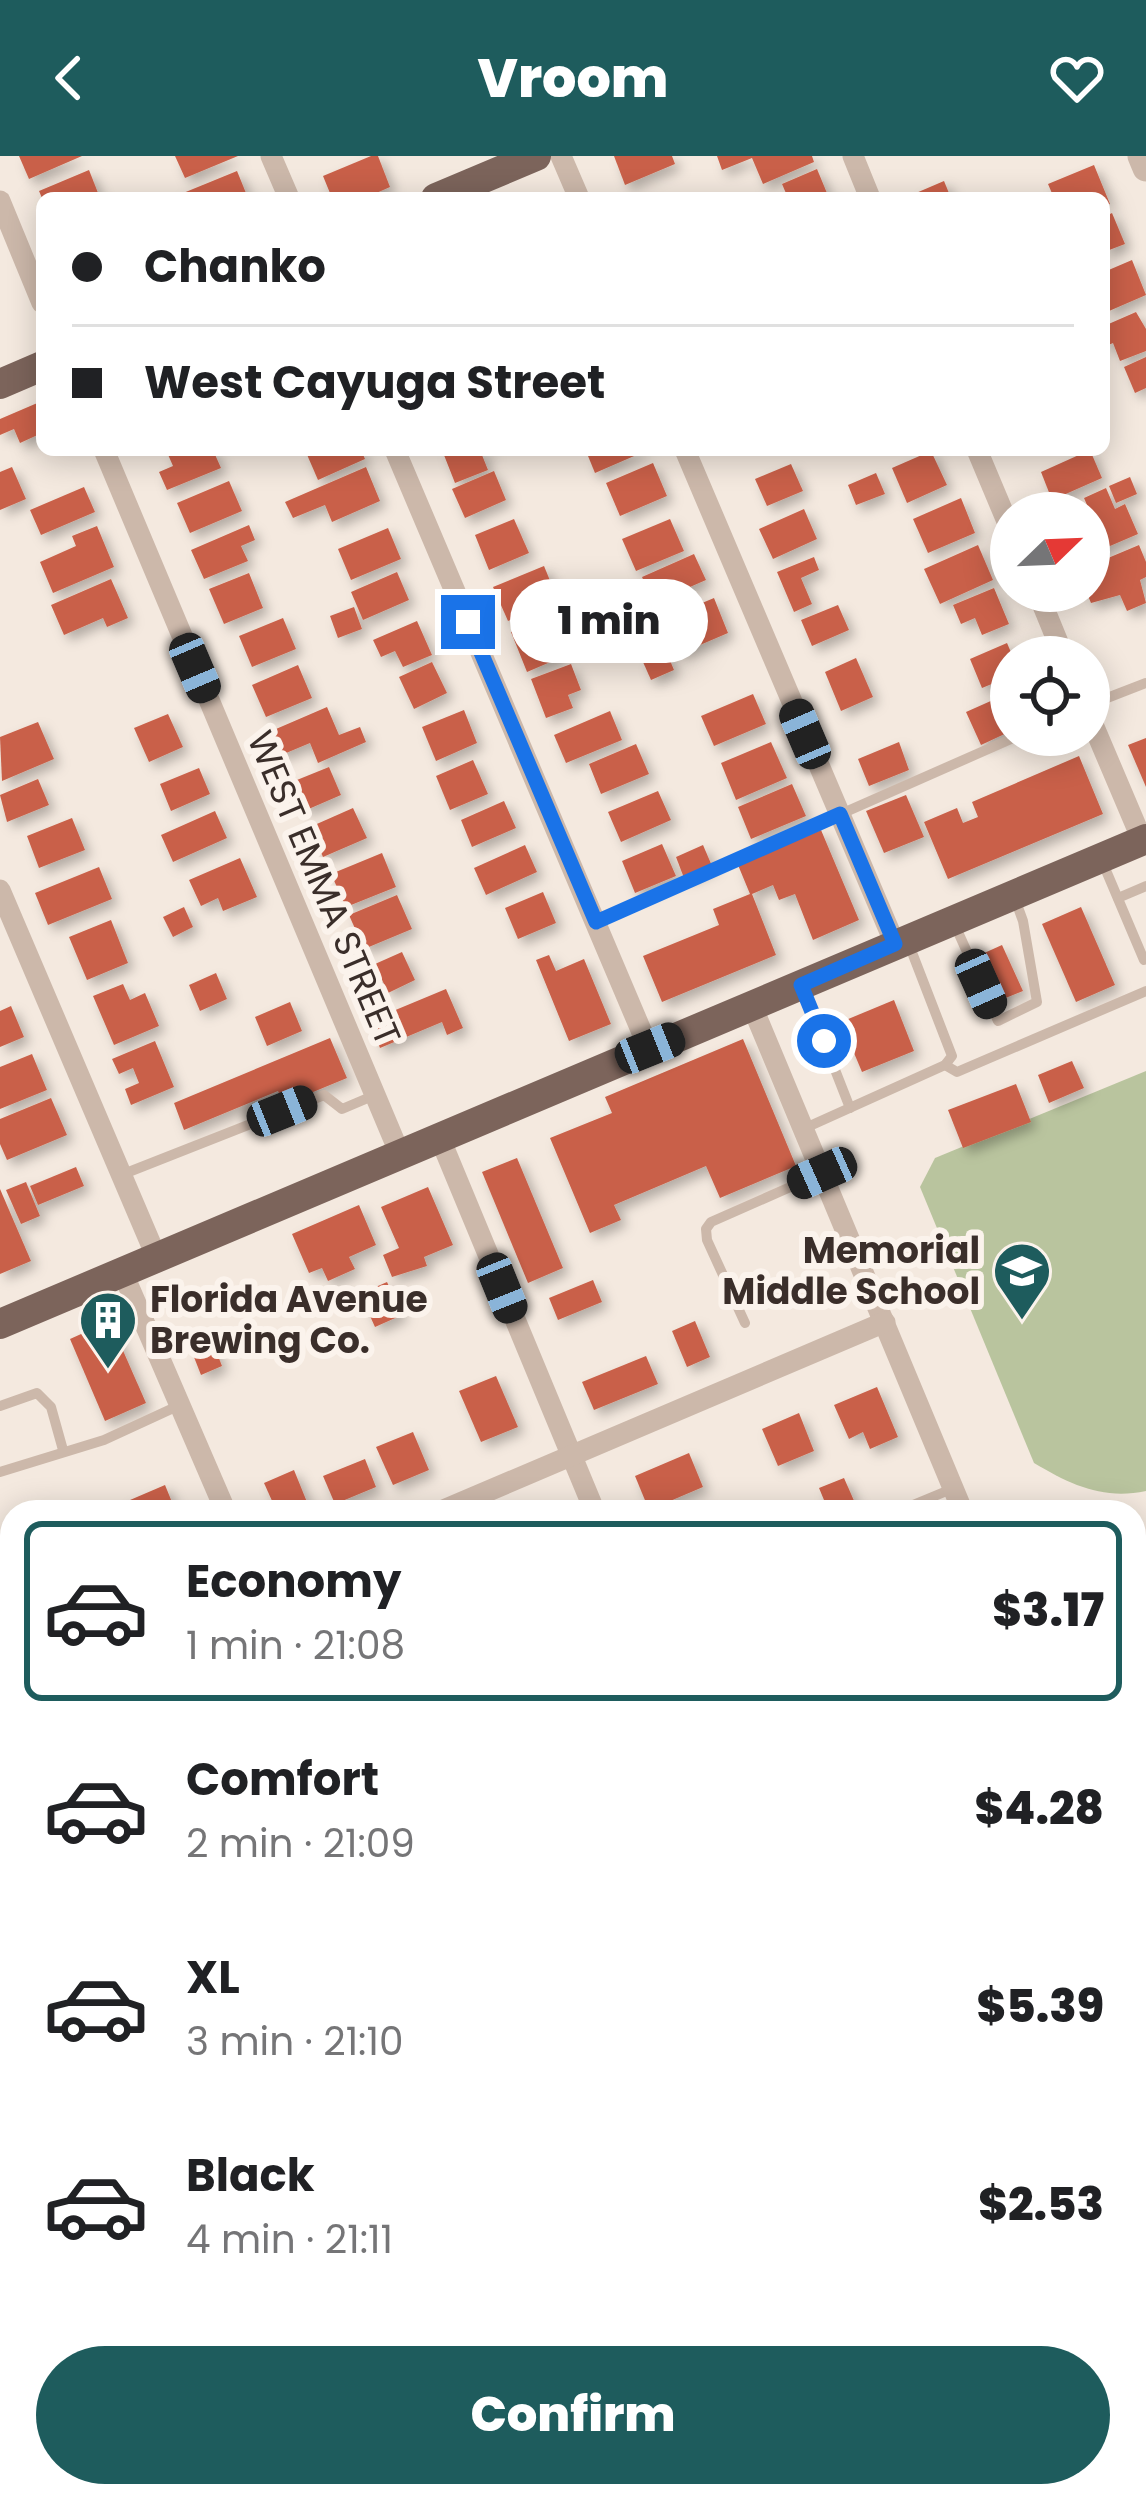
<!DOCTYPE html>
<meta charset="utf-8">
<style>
body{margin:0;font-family:Poppins,sans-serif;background:#f2f2f2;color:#202124;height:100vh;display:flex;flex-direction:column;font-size:45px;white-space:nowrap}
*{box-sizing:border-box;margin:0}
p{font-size:39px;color:#757577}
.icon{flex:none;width:66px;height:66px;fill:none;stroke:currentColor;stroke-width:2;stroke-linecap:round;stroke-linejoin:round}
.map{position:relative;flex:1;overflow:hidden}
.details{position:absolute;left:0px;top:1344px;width:1146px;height:1008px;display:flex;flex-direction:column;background:#fff;border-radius:36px 36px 0 0;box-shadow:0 6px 30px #0003}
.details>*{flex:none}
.banner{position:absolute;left:36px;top:36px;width:1074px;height:264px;border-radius:18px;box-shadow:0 6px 30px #0003;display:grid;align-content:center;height:264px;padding:0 36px;background:#fff}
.needle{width:78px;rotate:67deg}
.fabs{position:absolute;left:990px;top:336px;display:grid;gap:24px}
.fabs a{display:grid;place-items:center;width:120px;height:120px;border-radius:50%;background:#fff;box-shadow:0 6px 30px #0003;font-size:60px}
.end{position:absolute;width:54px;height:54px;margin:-27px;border:15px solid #1a73e8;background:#fff;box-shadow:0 0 0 6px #fff}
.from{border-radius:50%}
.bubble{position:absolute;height:84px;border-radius:42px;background:#fff;box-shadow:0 6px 30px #0003;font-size:39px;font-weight:800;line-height:84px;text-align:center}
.car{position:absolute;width:36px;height:72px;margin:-36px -18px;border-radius:15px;box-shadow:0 0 9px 3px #0007;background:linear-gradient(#222 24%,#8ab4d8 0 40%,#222 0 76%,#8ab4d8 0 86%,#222 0)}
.banner b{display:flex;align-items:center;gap:42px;height:114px;font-size:45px}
.banner b+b{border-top:3px solid #e0e0e0}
.banner i{width:30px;height:30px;background:#202124}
ul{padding:21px 0 0;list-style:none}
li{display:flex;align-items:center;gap:36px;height:180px;margin:0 24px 18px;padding:0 12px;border:6px solid transparent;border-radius:18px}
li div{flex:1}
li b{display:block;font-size:45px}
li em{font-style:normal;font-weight:800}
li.active{border-color:#1e5c5d}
li>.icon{width:108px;height:108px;stroke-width:1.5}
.cta{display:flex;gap:24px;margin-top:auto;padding:24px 36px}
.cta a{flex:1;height:138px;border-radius:72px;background:#1e5c5d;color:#fff;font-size:48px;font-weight:800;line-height:138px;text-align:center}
header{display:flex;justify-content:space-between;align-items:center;height:156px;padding:0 36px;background:#1e5c5d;color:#fff;font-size:54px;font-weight:800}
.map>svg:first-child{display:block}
</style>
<header><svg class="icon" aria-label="back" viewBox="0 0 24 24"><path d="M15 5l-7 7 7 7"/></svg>Vroom<svg class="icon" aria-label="heart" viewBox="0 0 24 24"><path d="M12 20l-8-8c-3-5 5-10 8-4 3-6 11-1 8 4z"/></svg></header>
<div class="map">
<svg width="1146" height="2352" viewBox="0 0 1146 2352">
<defs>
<filter id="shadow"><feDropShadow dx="6" dy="6" stdDeviation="6" flood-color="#0004"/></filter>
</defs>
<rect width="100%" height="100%" fill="#f4e9df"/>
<path fill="#b9c49e" d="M 1146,915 L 1146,1335 C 1103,1344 1071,1329 1034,1307 L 920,1031 L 935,1002 Z"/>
<g fill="#c96048" filter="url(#shadow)">
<path d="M 19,0 L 82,0 L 29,23 Z"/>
<path d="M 175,0 L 238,0 L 185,22 Z"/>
<path d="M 371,0 L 378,0 L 390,31 L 365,42 L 332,42 L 323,20 Z"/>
<path d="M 614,0 L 672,0 L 675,8 L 625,29 Z"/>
<path d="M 717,0 L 812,0 L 814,6 L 763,28 L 752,2 L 722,14 Z"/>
<path d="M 1094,9 L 1110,48 L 1104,50 L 1104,42 L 1054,42 L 1048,28 Z"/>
<path d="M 817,13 L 829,42 L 788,42 L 782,28 Z"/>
<path d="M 89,14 L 100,42 L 42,42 L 39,35 Z"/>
<path d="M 237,15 L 248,42 L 171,42 Z"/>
<path d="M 944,25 L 951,42 L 918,42 L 916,37 Z"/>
<path d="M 1112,57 L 1125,88 L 1104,96 L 1104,61 Z"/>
<path d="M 1132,104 L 1146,139 L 1109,155 L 1104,143 L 1104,116 Z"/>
<path d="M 1136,156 L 1146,173 L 1146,195 L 1120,205 L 1113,187 L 1104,191 L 1104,170 Z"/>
<path d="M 1146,201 L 1146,232 L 1135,237 L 1124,211 Z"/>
<path d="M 42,245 L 42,277 L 20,287 L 14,273 L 0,279 L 0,263 Z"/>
<path d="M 166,294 L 213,294 L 221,312 L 167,334 L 159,316 L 173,310 Z"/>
<path d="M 305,294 L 361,294 L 365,303 L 318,324 Z"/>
<path d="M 442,294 L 494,294 L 482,299 L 488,314 L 455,327 Z"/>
<path d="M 603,294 L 648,294 L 595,317 L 588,300 Z"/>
<path d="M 1090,294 L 1102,322 L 1052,344 L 1041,316 Z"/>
<path d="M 931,295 L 947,329 L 907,347 L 892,312 Z"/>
<path d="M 653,307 L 667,340 L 620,360 L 606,327 Z"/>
<path d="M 791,308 L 803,335 L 767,350 L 755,323 Z"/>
<path d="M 12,311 L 26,343 L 0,354 L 0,316 Z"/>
<path d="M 366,311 L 380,345 L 332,366 L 325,349 L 293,362 L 285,346 Z"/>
<path d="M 494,315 L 506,344 L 465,362 L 452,333 Z"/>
<path d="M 876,317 L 885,338 L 856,349 L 848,329 Z"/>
<path d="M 1130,321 L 1137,338 L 1116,347 L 1109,330 Z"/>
<path d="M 229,325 L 242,355 L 190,377 L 177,347 Z"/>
<path d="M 84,331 L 95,356 L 41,379 L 30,354 Z"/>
<path d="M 1106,332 L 1115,353 L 1125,348 L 1138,378 L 1089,399 L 1090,356 L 1084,342 Z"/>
<path d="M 961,342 L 975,377 L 928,397 L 913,363 Z"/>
<path d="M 804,353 L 817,383 L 773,403 L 759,373 Z"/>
<path d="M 514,363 L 529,397 L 489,414 L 475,379 Z"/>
<path d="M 670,363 L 684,395 L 636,415 L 622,383 Z"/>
<path d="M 249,369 L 255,384 L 241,390 L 248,405 L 204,423 L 191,394 Z"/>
<path d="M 97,370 L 114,411 L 53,437 L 40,406 L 76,390 L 72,380 Z"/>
<path d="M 388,372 L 401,403 L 351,424 L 338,393 Z"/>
<path d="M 978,389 L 993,424 L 940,448 L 924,413 Z"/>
<path d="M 1139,389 L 1146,406 L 1146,421 L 1140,424 L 1146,447 L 1127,455 L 1120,439 L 1091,447 L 1086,435 L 1089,410 Z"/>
<path d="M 694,398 L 706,424 L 653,447 L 642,421 Z"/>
<path d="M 814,401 L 819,414 L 801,422 L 812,448 L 794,456 L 777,416 Z"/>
<path d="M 544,410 L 558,444 L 508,465 L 493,431 Z"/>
<path d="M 397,416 L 409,444 L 363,464 L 351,436 Z"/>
<path d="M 249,417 L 263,452 L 224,468 L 209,433 Z"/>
<path d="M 111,423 L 128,462 L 107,471 L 103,462 L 64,479 L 51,449 Z"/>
<path d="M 994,432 L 1009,468 L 982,479 L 975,462 L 961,468 L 953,449 Z"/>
<path d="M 714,442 L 728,477 L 679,498 L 664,463 Z"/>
<path d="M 640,444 L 649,466 L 626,475 L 617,454 Z"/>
<path d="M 838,449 L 849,474 L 812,490 L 801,464 Z"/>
<path d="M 354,451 L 362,473 L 338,482 L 330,460 Z"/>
<path d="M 563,454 L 574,481 L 557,488 L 562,501 L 527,516 L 511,476 Z"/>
<path d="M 283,462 L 296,493 L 252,511 L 239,480 Z"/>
<path d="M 417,465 L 432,499 L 403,511 L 395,495 L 381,501 L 373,484 Z"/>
<path d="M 1007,487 L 1013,501 L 1011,520 L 982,532 L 970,503 Z"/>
<path d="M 666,495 L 674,514 L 651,524 L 643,506 Z"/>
<path d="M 856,502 L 873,541 L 841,555 L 825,516 Z"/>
<path d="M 432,506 L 447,537 L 414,553 L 399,521 Z"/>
<path d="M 571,508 L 581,534 L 568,539 L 573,552 L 546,562 L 531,523 Z"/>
<path d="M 298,509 L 312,542 L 266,561 L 252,529 Z"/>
<path d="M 1011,536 L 1011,575 L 981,589 L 966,556 Z"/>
<path d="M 753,538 L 766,568 L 714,590 L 701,560 Z"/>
<path d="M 327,551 L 339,579 L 360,571 L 366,586 L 318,607 L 310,587 L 279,600 L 269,576 Z"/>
<path d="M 464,554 L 477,587 L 436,605 L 422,571 Z"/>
<path d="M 610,555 L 622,584 L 566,607 L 554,579 Z"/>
<path d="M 168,558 L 183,591 L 149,606 L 134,572 Z"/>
<path d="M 38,566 L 54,603 L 2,625 L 0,581 Z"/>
<path d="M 1146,582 L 1146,631 L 1128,589 Z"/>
<path d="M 771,586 L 787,622 L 736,644 L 721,607 Z"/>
<path d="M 899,586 L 909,614 L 869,630 L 858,603 Z"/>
<path d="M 636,588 L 649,618 L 601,638 L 589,608 Z"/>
<path d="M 1079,600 L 1103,658 L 948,723 L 924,666 L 957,652 L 963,667 L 978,661 L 972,646 Z"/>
<path d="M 473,604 L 488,638 L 450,654 L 436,620 Z"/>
<path d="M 329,611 L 341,639 L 304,655 L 292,626 Z"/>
<path d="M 199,612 L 210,638 L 171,655 L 160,628 Z"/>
<path d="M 38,623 L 49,649 L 7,666 L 0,639 Z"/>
<path d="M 792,628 L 806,660 L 751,683 L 738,651 Z"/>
<path d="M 658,635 L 671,664 L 621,686 L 608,656 Z"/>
<path d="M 906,639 L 924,681 L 884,697 L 866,655 Z"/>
<path d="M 504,645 L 516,672 L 472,691 L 461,664 Z"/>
<path d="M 353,652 L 367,682 L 323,701 L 310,671 Z"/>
<path d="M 215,655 L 227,682 L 173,706 L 161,679 Z"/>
<path d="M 72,662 L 85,694 L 39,712 L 27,680 Z"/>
<path d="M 821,674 L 859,764 L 813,784 L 795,738 L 779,744 L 773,729 L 752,738 L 776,799 L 662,846 L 643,800 L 719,769 L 713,753 L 750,738 L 738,709 Z"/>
<path d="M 662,688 L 676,720 L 635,737 L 622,705 Z"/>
<path d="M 525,689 L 537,716 L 486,739 L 474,712 Z"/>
<path d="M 703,689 L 712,710 L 684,722 L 676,701 Z"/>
<path d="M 382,697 L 396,731 L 346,751 L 331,718 Z"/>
<path d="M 240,702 L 257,741 L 223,755 L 218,742 L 201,750 L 189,724 Z"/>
<path d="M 99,711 L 112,743 L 48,769 L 35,737 Z"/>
<path d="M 543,736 L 556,767 L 518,783 L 505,752 Z"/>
<path d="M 397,739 L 412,773 L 364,793 L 349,759 Z"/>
<path d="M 184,751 L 193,771 L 173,781 L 163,761 Z"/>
<path d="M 1081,751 L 1115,829 L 1076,846 L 1042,768 Z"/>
<path d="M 111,764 L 128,807 L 87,824 L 69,781 Z"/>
<path d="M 1002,789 L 1023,835 L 1003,843 L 982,798 Z"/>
<path d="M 402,796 L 415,824 L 388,837 L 375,808 Z"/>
<path d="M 549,799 L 556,815 L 584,803 L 611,868 L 569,885 L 536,804 Z"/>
<path d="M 216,817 L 227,843 L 200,855 L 189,829 Z"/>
<path d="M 123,828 L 130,844 L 145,837 L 159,870 L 114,889 L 93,840 Z"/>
<path d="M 446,833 L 463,872 L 447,879 L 442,866 L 380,892 L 369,865 Z"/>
<path d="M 894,844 L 914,895 L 862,916 L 841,866 Z"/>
<path d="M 290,846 L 302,875 L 267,890 L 255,861 Z"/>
<path d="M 11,850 L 24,881 L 0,891 L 0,855 Z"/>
<path d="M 330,882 L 347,922 L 284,948 L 278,935 L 184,974 L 174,947 Z"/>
<path d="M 743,883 L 796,1010 L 720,1042 L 706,1010 L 614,1049 L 621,1064 L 590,1077 L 550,982 L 612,957 L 605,941 Z"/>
<path d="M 155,885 L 174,931 L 131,949 L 125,933 L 139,927 L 133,912 L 119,918 L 112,903 Z"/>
<path d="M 32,898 L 47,934 L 0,953 L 0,911 Z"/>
<path d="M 1072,905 L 1084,932 L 1049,947 L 1038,919 Z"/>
<path d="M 1016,928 L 1031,966 L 963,992 L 948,954 Z"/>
<path d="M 51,942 L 67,979 L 7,1004 L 0,988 L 0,963 Z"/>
<path d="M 517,1002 L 563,1112 L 528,1127 L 482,1016 Z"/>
<path d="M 76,1011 L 84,1030 L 38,1049 L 30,1030 Z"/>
<path d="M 26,1026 L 40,1060 L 21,1068 L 6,1034 Z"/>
<path d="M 428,1031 L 453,1089 L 424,1101 L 427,1110 L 392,1121 L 383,1099 L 399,1092 L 381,1051 Z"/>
<path d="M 0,1033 L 31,1105 L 0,1118 Z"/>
<path d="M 359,1049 L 376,1089 L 349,1101 L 355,1113 L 328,1125 L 322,1112 L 309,1117 L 292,1078 Z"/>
<path d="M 593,1124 L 602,1146 L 558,1164 L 549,1142 Z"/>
<path d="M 387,1126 L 402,1159 L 375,1171 L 360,1138 Z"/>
<path d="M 110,1165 L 146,1247 L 105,1265 L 70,1183 Z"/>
<path d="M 695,1165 L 710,1201 L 687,1211 L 672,1175 Z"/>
<path d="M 213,1187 L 222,1210 L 201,1219 L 192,1196 Z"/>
<path d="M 646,1200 L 658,1228 L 594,1254 L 582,1226 Z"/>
<path d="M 496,1220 L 518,1271 L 481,1286 L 459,1235 Z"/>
<path d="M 877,1231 L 898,1281 L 870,1293 L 863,1276 L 849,1283 L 834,1249 Z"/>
<path d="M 799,1257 L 814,1295 L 778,1310 L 762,1273 Z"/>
<path d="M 413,1276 L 429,1314 L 393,1329 L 376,1291 Z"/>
<path d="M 689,1297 L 703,1331 L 649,1354 L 635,1320 Z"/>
<path d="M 365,1303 L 376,1331 L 335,1348 L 323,1320 Z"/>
<path d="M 294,1314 L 311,1356 L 277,1356 L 264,1327 Z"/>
<path d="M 844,1322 L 859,1356 L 829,1356 L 819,1332 Z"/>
<path d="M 165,1329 L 176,1356 L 126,1356 L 123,1347 Z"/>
<path d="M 12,1587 L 12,1639 L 0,1613 L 0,1593 Z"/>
<path d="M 12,1950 L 12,2011 L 0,1985 L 0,1955 Z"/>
<path d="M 1146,1965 L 1146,2008 L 1142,2010 L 1134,1992 L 1134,1971 Z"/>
<path d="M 10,2310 L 12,2340 L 23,2340 L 28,2352 L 0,2352 L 0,2314 Z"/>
<path d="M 462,2340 L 480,2340 L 485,2352 L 431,2352 Z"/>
<path d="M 494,2340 L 522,2340 L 527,2352 L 492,2352 L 488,2343 Z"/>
<path d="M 862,2340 L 900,2340 L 906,2352 L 868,2352 Z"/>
<path d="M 914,2340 L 949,2340 L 954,2352 L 919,2352 Z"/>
<path d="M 954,2340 L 1012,2340 L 984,2352 L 959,2352 Z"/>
</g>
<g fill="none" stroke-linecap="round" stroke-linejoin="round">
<g stroke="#ccb8aa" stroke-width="10">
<path d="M 1089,549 L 1146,527"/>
<path d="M 1102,705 L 1144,804"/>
<path d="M 1118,742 L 1146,730"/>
<path d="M 596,766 L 1020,579"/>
<path d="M 954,767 L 998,865 L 1037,846 L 1023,765 L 1015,743"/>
<path d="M 803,832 L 850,952"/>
<path d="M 945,909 L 957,916 L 1146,835"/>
<path d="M 803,973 L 945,909 L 952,900 L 908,786"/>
<path d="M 121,1019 L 324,939 L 342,953 L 375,939"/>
<path d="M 745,1167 L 707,1084 L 706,1073 L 711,1066 L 822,1017"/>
<path d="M 0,1250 L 37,1237 L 51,1251 L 63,1294"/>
<path d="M 0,1316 L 104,1284 L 180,1249"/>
<path d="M 896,1356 L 954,1332"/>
<path d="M 1134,1415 L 1146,1413"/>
</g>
<g stroke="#ccb8aa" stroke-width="21">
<path d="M 271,0 L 289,42"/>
<path d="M 561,0 L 579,42"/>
<path d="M 853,0 L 870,42"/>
<path d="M 0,45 L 42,147"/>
<path d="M 104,294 L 399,996"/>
<path d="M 395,294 L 649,893"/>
<path d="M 685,294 L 895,788"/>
<path d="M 977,294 L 1011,375"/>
<path d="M 1037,435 L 1064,501"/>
<path d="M 1089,559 L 1142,684"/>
<path d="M 0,734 L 156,1100"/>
<path d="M 752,850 L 963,1356"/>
<path d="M 439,980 L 595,1356"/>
<path d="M 122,1115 L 226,1356"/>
<path d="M 439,1356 L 885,1166"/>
<path d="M 0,1545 L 12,1540"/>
<path d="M 0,1697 L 12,1725"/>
<path d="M 1134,1757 L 1146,1787"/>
<path d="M 1134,1817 L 1146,1811"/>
<path d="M 0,1902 L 12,1897"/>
<path d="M 0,2274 L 12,2269"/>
<path d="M 1035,2340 L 1040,2352"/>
</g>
<g stroke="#ccb8aa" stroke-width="27">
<path d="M 1141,0 L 1146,12"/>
<path d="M 1134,2162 L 1146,2157"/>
<path d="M 684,2352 L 713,2340"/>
</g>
<g stroke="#7c645b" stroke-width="30">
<path d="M 436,42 L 536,0"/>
<path d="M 0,228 L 42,210"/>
<path d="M 0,1168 L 1146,683"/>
</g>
</g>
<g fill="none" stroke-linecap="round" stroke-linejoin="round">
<path stroke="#1a73e8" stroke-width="15" d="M 468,466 L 596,766 L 840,658 L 895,788 L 801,829 L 824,885"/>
</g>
<defs>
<symbol id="school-pin" viewBox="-11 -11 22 30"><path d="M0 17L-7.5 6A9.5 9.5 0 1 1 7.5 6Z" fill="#1e5c5d" stroke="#fbf3ec"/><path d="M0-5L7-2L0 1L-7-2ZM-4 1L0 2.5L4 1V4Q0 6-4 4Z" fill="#fff"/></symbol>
<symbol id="building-pin" viewBox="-11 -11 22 30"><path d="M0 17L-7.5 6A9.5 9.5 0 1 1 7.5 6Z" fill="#1e5c5d" stroke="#fbf3ec"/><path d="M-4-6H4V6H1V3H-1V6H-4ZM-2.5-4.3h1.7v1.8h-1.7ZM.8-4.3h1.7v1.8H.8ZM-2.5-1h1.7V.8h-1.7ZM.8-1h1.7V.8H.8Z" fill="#fff"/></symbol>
</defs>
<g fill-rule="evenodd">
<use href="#school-pin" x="989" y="1082" width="66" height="90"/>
<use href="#building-pin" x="75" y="1131" width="66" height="90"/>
</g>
<g text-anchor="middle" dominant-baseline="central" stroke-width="12" stroke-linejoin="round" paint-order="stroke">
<g font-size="36" fill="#3a2e2a" stroke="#fbf3ec">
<text transform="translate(324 732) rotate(67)">WEST EMMA STREET</text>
</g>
<g font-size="36" font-weight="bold" fill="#3a2e2a" stroke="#fbf3ec" text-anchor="end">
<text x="980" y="1094">Memorial<tspan x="980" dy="41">Middle School</tspan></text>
<text x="150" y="1143" text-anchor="start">Florida Avenue<tspan x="150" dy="41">Brewing Co.</tspan></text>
</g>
</g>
</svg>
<div class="fabs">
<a><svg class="needle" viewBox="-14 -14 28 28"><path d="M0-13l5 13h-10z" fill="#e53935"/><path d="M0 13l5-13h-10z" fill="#757577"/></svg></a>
<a><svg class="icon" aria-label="locate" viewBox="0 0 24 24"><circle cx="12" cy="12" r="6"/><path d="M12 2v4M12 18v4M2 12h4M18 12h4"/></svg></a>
</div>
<i class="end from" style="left:824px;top:885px"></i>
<i class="end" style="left:468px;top:466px"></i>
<div class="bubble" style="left:510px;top:423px;width:198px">1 min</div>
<i class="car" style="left:195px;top:512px;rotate:157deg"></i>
<i class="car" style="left:805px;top:578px;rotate:337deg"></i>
<i class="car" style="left:981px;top:828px;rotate:156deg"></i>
<i class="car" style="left:650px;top:892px;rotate:68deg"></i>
<i class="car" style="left:282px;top:955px;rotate:68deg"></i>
<i class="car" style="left:822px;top:1017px;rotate:246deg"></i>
<i class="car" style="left:502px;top:1132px;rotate:158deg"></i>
<div class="banner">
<b><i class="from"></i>Chanko</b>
<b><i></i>West Cayuga Street</b>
</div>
<section class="details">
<ul>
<li class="active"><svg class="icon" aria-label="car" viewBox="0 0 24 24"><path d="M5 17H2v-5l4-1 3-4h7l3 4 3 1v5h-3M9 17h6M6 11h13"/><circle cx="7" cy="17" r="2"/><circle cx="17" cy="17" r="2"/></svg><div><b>Economy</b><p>1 min · 21:08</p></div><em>$3.17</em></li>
<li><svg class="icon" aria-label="car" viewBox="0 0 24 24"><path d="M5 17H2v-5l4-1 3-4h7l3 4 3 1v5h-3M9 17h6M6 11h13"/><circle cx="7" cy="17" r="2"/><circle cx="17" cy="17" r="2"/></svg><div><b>Comfort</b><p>2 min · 21:09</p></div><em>$4.28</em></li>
<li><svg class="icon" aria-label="car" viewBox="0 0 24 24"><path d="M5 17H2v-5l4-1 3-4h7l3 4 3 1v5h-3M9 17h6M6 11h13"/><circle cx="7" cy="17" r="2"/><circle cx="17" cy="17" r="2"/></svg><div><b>XL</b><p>3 min · 21:10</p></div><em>$5.39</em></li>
<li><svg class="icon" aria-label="car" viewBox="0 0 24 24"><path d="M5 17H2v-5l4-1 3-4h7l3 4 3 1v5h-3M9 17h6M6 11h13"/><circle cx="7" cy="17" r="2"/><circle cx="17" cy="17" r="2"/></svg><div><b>Black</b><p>4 min · 21:11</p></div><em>$2.53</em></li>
</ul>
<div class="cta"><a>Confirm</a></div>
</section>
</div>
